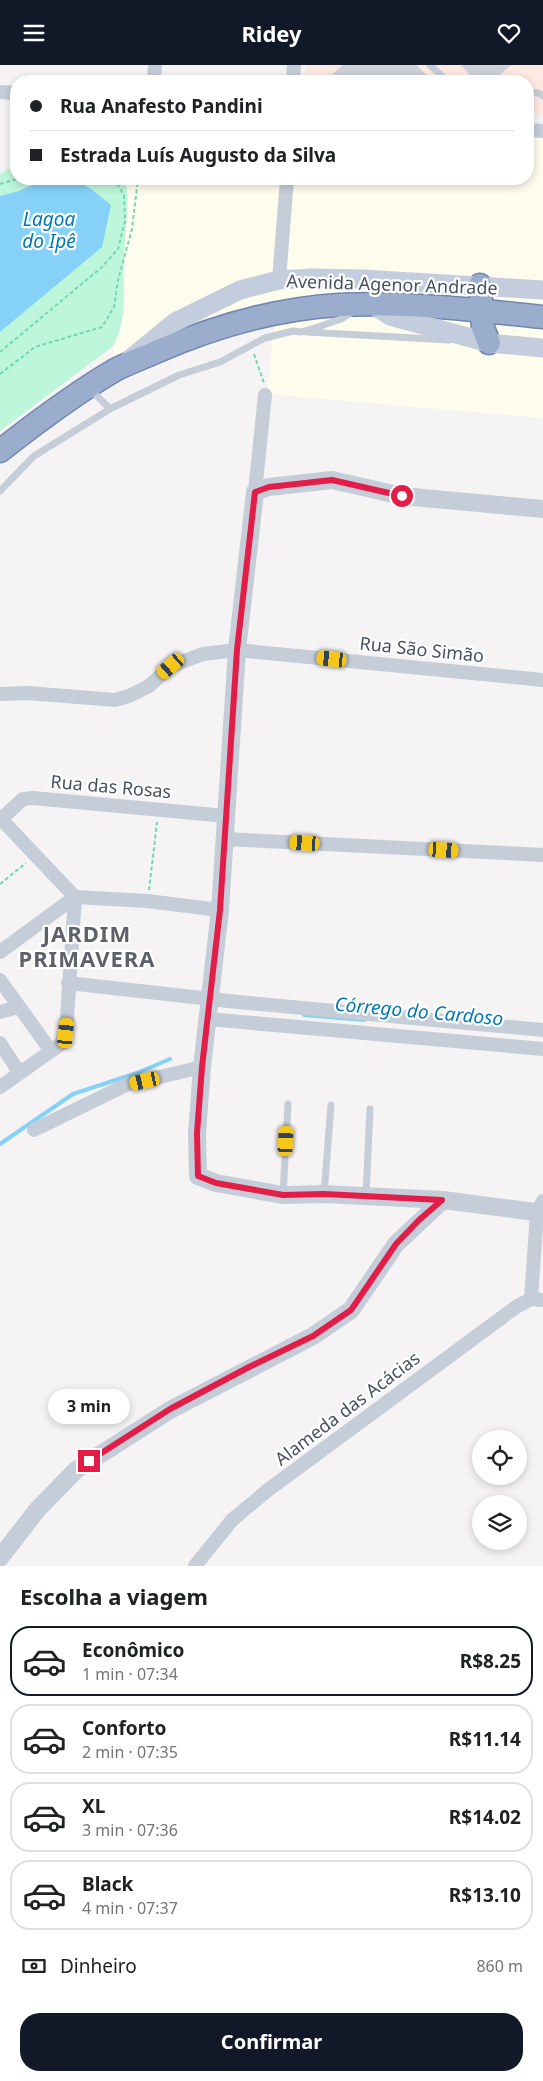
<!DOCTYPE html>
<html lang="pt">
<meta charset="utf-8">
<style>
body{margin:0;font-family:"Noto Sans",sans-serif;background:#f2f2f2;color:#202124;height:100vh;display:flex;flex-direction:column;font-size:19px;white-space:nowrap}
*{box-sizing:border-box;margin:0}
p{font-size:16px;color:#757577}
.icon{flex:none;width:28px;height:28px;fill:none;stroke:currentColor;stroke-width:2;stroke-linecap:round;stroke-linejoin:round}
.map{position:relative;height:1501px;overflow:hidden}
.drawer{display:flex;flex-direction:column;background:#fff;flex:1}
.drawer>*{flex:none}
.hud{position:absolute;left:10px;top:10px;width:524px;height:110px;border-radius:20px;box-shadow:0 2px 8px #0003;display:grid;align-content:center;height:110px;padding:0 20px;background:#fff}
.fabs{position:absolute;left:472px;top:1365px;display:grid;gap:10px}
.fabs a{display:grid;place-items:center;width:55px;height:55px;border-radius:50%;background:#fff;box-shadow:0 2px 8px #0003;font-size:25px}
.end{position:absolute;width:22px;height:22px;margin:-11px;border:6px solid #e11d48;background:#fff;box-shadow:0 0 0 2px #fff}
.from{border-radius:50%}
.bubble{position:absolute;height:35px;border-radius:18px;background:#fff;box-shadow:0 2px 8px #0003;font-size:16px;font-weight:700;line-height:35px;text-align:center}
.car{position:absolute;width:15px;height:30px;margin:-15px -8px;border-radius:6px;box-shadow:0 0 4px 1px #0007;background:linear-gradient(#f5c518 24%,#345 0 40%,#f5c518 0 76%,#345 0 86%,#f5c518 0)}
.hud b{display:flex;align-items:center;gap:18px;height:48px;font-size:19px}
.hud b+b{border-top:1px solid #e0e0e0}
.hud i{width:12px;height:12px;background:#202124}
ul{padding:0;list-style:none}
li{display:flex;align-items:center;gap:15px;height:70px;margin:0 10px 8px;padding:0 10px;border:2px solid #e0e0e0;border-radius:20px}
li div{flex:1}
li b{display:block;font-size:19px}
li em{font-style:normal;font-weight:700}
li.current{border-color:#111827}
li>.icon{width:45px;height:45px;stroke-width:1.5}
h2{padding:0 20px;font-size:22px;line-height:60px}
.pay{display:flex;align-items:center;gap:12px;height:55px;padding:0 20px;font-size:19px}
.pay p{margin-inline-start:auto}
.cta{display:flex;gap:10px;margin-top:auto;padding:10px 20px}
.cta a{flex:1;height:58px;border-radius:20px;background:#111827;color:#fff;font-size:20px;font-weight:700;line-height:58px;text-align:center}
header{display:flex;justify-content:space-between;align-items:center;height:65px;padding:0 20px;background:#111827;color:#fff;font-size:22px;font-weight:700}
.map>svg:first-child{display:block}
</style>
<header><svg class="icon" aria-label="menu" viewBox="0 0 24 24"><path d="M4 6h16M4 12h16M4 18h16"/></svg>Ridey<svg class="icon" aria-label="heart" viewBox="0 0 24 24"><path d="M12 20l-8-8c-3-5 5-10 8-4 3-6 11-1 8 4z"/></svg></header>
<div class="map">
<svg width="543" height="1501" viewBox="0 0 543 1501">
<rect width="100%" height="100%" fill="#f5f3f3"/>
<path fill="#fefced" d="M 528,66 L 543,67 L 543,353 L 267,329 L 275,249 L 116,303 L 113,281 L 120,268 L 124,191 L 128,150 L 126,114 L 528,114 Z"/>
<path fill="#fee9e3" d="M 306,0 L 543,0 L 543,50 L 528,48 L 528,16 L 305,16 Z"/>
<path fill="#bef6db" d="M 16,100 L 16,114 L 125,114 C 130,140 125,165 124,191 C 122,223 129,252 113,281 L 0,366 L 0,109 Z"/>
<path fill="#86d1f7" d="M 45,114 C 82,114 83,117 111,140 L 102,182 L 0,267 L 0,131 L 19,126 Z"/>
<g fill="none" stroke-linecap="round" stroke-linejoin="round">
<g stroke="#86d1f7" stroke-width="4">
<path d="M 304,950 L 364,955"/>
<path d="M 0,1079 L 73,1029 L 137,1008 L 170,994"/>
</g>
</g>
<g fill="#ced1d8" stroke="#d6d7de">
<path d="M 343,0 L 416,0 L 432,16 L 325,16 Z"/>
<path d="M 461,0 L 511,0 L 492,16 L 475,16 Z"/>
</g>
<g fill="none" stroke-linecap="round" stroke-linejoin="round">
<defs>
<g id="trunk">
<path d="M 480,220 L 483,263 L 489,278"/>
<path d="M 0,386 C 37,357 74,329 115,305 C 128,298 143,293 156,287 C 215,261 274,244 339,240 C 406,237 476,245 543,252"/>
</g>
</defs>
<use href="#trunk" stroke="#7087b2" stroke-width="25"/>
<g stroke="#71d8b3" stroke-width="2" stroke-dasharray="4 2.5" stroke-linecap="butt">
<path d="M 0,119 L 17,114"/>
<path d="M 0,287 L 102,202 L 118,184 L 125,156 L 124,130 L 114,114"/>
<path d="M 254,289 L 264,318"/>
<path d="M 0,309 L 35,282 L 102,262 L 114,242 L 118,215 L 132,164 L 138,114"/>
<path d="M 0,819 L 26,798"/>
<path d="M 149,825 L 157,757"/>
</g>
<g stroke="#c5cdd8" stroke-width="7">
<path d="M 430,0 L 447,16"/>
<path d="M 528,28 L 539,28 L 543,31"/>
<path d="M 307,267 L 449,275"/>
<path d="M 91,325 L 110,344"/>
<path d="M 0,426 L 34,391 L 110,344 L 179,310 L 220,297 L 265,273 L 293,266 L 301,267 L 318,262 L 341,254 L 352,247"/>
<path d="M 324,1129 L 331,1040"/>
<path d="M 283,1130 L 288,1039"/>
<path d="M 366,1130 L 370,1044"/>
</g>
<g stroke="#c5cdd8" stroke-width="14">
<path d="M 154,16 L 155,0"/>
<path d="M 293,16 L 294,0"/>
<path d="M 0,27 L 16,28"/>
<path d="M 528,65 L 543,66"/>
<path d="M 279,215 L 287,114"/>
<path d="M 255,427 L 265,330"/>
<path d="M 0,629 L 27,628 L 115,635 L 129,631 L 149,621 L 171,601 L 203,589 L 237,585 L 543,615"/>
<path d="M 0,755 L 23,734 L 33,733 L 226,751"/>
<path d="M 225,774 L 543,790"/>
<path d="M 0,887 L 75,832 L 147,836 L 220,845"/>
<path d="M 0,915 L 51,986"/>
<path d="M 68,918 L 238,937 L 543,965"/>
<path d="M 0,947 L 18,942"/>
<path d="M 208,954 L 543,984"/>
<path d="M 0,978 L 19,1007"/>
<path d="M 0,1022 L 61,979 L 66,968 L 75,832 L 1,754"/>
<path d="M 34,1065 L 126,1020 L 202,1002"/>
<path d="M 531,1234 L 537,1148 L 543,1136"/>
<path d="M 195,1501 L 232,1455 L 268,1425 L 516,1242 L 531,1234 L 543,1235"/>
</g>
<g stroke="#c5cdd8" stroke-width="18">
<path d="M 543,444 L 402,431 L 332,415 L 269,422 L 255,427 L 237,585 L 220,845 L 202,1002 L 197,1068 L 198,1111 L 216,1118 L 283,1130 L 324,1129 L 443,1135 L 543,1148"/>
<path d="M 0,1493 L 37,1445 L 76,1405 L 170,1345 L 313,1271 L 351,1245 L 396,1179 L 443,1135"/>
</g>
<g stroke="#c4cddd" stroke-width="19">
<path d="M 373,240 L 390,251 L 489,278 L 543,283"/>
<path d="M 131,293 L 175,257 L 240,225 L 279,215 L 311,213 L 363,214 L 543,225"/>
</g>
<use href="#trunk" stroke="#9aadcd" stroke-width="22"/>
</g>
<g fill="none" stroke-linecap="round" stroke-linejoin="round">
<path stroke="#e11d48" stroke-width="6" d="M 89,1396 L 170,1344 L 249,1302 L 313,1271 L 351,1245 L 396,1179 L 419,1155 L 442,1135 L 324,1129 L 283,1130 L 216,1118 L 198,1111 L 197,1068 L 202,1002 L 220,845 L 237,585 L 255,427 L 269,422 L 332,415 L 402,431"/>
</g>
<g text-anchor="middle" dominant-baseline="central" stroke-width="4.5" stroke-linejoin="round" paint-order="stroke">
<g font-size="18" fill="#485263" stroke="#fff">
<text transform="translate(392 219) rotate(2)">Avenida Agenor Andrade</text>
<text transform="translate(422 584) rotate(6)">Rua São Simão</text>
<text transform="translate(111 721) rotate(5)">Rua das Rosas</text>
<text transform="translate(347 1343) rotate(-37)">Alameda das Acácias</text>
</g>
<g font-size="19" font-style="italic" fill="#0178b5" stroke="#fff">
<text x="49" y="154">Lagoa<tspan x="49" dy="22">do Ipê</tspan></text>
<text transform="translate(419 946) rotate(5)">Córrego do Cardoso</text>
</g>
<g font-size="22" font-weight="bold" letter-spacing="1" fill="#5e6169" stroke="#fff">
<text x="87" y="868">JARDIM<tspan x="87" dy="25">PRIMAVERA</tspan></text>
</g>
</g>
</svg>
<div class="fabs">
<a><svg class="icon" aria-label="locate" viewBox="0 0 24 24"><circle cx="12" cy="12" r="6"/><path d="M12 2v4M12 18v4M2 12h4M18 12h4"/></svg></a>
<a><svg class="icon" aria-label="layers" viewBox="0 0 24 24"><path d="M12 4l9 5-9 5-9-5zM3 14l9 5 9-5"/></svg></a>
</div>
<i class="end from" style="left:402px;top:431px"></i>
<i class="end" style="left:89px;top:1396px"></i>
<div class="bubble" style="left:48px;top:1324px;width:82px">3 min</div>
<i class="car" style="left:332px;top:594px;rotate:276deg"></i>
<i class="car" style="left:171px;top:601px;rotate:229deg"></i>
<i class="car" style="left:305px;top:778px;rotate:273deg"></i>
<i class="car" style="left:444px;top:785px;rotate:93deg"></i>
<i class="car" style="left:66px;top:968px;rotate:6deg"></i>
<i class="car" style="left:145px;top:1016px;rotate:257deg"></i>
<i class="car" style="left:286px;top:1076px;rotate:3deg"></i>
<div class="hud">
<b><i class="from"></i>Rua Anafesto Pandini</b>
<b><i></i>Estrada Luís Augusto da Silva</b>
</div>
</div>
<section class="drawer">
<h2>Escolha a viagem</h2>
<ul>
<li class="current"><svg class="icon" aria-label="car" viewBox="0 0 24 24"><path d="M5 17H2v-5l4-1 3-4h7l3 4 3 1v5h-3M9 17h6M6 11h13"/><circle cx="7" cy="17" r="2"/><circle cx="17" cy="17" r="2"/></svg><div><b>Econômico</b><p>1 min · 07:34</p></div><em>R$8.25</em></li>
<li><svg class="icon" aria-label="car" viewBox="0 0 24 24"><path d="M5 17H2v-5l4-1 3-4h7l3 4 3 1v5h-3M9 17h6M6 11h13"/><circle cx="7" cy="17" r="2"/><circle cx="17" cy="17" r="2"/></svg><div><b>Conforto</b><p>2 min · 07:35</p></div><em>R$11.14</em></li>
<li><svg class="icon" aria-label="car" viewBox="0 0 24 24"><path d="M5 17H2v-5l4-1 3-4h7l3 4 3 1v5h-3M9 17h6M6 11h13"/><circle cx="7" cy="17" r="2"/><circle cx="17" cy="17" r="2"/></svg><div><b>XL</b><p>3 min · 07:36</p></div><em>R$14.02</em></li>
<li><svg class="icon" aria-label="car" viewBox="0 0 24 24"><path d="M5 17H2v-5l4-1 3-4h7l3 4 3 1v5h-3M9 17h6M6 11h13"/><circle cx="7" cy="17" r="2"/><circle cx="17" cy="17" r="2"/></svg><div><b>Black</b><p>4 min · 07:37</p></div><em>R$13.10</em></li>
</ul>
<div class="pay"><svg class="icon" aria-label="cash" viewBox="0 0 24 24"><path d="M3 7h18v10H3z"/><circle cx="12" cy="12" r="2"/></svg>Dinheiro<p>860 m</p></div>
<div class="cta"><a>Confirmar</a></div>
</section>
